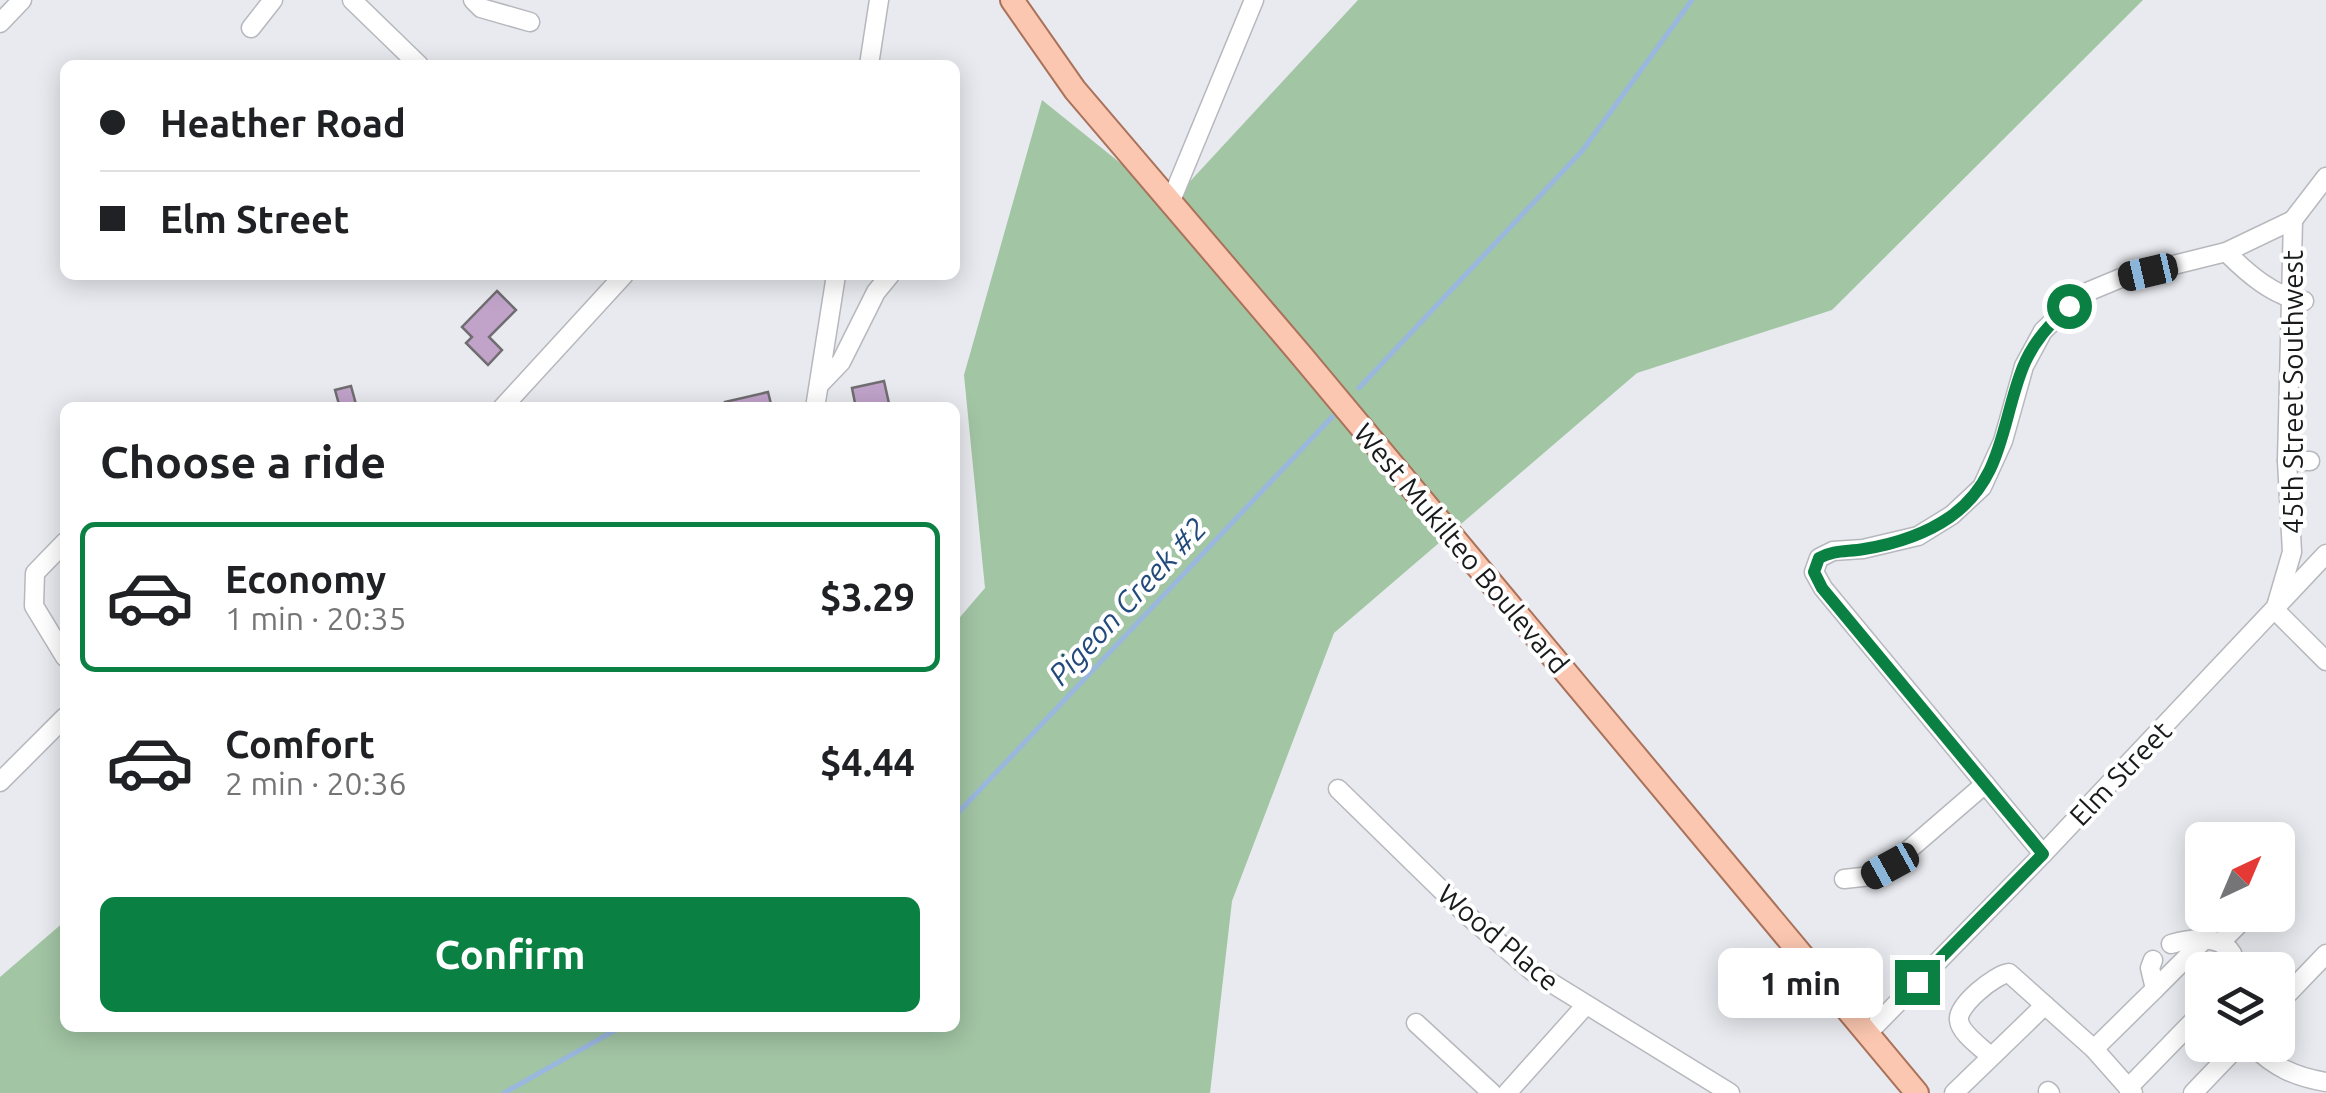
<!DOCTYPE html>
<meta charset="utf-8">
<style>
body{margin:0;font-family:Ubuntu,sans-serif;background:#f2f2f2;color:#202124;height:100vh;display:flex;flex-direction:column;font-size:38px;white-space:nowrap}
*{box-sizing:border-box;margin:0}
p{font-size:32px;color:#757577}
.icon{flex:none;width:55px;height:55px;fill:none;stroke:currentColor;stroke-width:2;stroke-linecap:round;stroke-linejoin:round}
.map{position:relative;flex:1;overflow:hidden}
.side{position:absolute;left:60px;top:402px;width:900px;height:630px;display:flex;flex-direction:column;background:#fff;border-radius:15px;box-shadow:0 5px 25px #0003}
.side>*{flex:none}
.top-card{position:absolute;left:60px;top:60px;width:900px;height:220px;border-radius:15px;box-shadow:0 5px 25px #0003;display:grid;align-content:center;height:220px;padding:0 40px;background:#fff}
.needle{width:65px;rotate:44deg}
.tools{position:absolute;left:2185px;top:822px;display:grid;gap:20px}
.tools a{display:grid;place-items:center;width:110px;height:110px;border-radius:15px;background:#fff;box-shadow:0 5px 25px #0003;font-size:50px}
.end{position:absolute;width:45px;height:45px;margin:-22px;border:12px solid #0b8043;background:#fff;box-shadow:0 0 0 5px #fff}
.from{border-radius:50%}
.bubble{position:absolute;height:70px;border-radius:15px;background:#fff;box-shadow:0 5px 25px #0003;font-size:32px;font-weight:600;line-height:70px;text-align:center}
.car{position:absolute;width:30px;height:60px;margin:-30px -15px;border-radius:12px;box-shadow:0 0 8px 2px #0007;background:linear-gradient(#222 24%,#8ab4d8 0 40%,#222 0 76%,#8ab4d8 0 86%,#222 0)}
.top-card b{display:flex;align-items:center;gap:35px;height:95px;font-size:38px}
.top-card b+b{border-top:2px solid #e0e0e0}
.top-card i{width:25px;height:25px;background:#202124}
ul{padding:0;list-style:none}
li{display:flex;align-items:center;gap:30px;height:150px;margin:0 20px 15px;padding:0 20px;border:5px solid transparent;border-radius:15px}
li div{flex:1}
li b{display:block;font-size:38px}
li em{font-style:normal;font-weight:600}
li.on{border-color:#0b8043}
li>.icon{width:90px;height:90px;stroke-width:1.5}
h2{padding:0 40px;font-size:45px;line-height:120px}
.primary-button{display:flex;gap:20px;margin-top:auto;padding:20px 40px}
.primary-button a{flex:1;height:115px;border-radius:15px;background:#0b8043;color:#fff;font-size:40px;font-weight:600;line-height:115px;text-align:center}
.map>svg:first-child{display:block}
</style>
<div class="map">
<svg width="2326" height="1093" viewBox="0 0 2326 1093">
<rect width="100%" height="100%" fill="#e8eaef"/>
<path fill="#a2c5a4" d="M 1358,0 L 2143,0 L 1832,310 L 1637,373 L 1334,633 L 1232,901 L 1210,1093 L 0,1093 L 0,977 L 65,921 L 65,1028 L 955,1028 L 955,623 L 985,588 L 964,375 L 1042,100 L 1170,203 Z"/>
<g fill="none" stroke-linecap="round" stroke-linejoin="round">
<g stroke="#9ab7de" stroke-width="5">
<path d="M 1359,388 L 1582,151 L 1692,0"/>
<path d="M 955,816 L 1332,417"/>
<path d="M 504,1093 L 619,1028"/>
</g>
</g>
<g fill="#c1a3ca" stroke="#706d71" stroke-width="2.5">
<path d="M 497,291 L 516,310 L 489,337 L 502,350 L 488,365 L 466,343 L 472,337 L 462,327 Z"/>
<path d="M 884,381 L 890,408 L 856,408 L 852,388 Z"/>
<path d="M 351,386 L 357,408 L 340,408 L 335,390 Z"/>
<path d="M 768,392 L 772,408 L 726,408 L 725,402 Z"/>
</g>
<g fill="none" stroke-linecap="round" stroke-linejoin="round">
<defs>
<g id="minor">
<path d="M 352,0 L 419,65"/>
<path d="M 473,0 L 481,8 L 530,22"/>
<path d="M 0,23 L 22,0"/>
<path d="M 251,28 L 273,0"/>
<path d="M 869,65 L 879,0"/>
<path d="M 1170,203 L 1254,0"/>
<path d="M 2293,220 L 2287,461 L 2292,552 L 2275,610 L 2326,661"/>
<path d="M 2226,252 C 2247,273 2274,297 2304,301"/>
<path d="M 819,385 L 841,362 L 876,292 L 890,275"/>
<path d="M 502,408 L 624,275"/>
<path d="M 815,408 L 836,275"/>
<path d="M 2287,461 L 2310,461"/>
<path d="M 65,542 L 35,573 L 34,606 L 65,657"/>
<path d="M 0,782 L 65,717"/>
<path d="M 1338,789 L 1467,915 L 1532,971 L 1730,1093"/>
<path d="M 2043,854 L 1823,588 L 1814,572 L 1819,558 L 1833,551 L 1863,549 L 1918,536 L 1952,515 L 1982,487 L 2003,441 L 2024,366 L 2043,331 L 2080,295 L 2121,278 L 2226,252 L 2293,220 L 2326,177"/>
<path d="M 1844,879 L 1871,876 L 1890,866 L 1985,784"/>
<path d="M 2221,942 L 2248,915"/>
<path d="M 2171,944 C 2196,937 2235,933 2236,970"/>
<path d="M 2155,989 L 2206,938"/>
<path d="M 2278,1004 L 2326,954"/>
<path d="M 1416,1023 L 1492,1093"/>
<path d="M 1868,1033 L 2043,854 L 2326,554"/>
<path d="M 2252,1045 C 2274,1067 2295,1077 2326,1082"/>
<path d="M 2094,1049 L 2155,989 L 2150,968 L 2153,960"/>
<path d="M 1990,1056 C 1981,1047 1960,1033 1959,1020 C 1957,1005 1996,974 2009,973 L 2094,1049 L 2133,1093"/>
<path d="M 2128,1088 L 2202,1012"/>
<path d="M 2048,1091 L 2050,1093"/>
<path d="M 1507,1093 L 1585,1006"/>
<path d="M 1954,1093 L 2045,1005"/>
<path d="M 2193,1093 L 2239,1045"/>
</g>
<path id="major" d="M 1012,0 L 1075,90 L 1301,355 L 1917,1093"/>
</defs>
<use href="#minor" stroke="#b7b8bd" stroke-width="21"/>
<use href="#major" stroke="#aa725a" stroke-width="26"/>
<use href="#minor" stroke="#fff" stroke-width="18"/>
<use href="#major" stroke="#fbc7b0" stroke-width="22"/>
</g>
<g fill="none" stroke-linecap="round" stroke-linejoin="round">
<path stroke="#0b8043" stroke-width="12" d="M 1917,982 L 2043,854 L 1822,588 L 1814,572 L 1819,558 C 1834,550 1847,552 1864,549 C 1895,544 1924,535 1950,517 C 2004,479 2001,422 2023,367 C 2033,342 2050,324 2069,306"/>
</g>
<g text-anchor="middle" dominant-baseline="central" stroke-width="8" stroke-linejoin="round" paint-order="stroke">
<g font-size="28" fill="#191a1b" stroke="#fff">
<text transform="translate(2292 392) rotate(-90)">45th Street Southwest</text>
<text transform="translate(1462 548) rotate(50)">West Mukilteo Boulevard</text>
<text transform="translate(2120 773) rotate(-46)">Elm Street</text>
<text transform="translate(1499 937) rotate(40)">Wood Place</text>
</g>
<g font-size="30" font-style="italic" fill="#224a7b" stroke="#fff">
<text transform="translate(1127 601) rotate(-47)">Pigeon Creek #2</text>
</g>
</g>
</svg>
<div class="tools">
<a><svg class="needle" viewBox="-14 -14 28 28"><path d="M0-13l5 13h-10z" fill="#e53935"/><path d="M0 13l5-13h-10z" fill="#757577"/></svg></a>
<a><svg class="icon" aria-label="layers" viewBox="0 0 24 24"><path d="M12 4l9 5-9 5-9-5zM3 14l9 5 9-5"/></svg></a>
</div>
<i class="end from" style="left:2069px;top:306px"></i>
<i class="end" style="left:1917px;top:982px"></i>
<div class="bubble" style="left:1718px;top:948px;width:165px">1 min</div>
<i class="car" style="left:2148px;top:272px;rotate:257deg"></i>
<i class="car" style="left:1890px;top:866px;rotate:241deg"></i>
<div class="top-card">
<b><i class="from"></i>Heather Road</b>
<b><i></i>Elm Street</b>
</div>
<section class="side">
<h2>Choose a ride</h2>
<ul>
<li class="on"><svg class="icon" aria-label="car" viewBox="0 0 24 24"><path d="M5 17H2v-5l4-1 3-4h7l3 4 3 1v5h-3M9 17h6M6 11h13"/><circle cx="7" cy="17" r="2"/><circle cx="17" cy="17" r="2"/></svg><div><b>Economy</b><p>1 min · 20:35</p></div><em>$3.29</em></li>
<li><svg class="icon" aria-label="car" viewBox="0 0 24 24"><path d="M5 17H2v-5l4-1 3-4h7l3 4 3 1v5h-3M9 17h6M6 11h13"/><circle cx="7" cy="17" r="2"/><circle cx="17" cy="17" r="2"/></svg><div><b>Comfort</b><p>2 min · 20:36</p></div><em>$4.44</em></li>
</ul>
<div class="primary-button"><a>Confirm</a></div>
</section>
</div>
